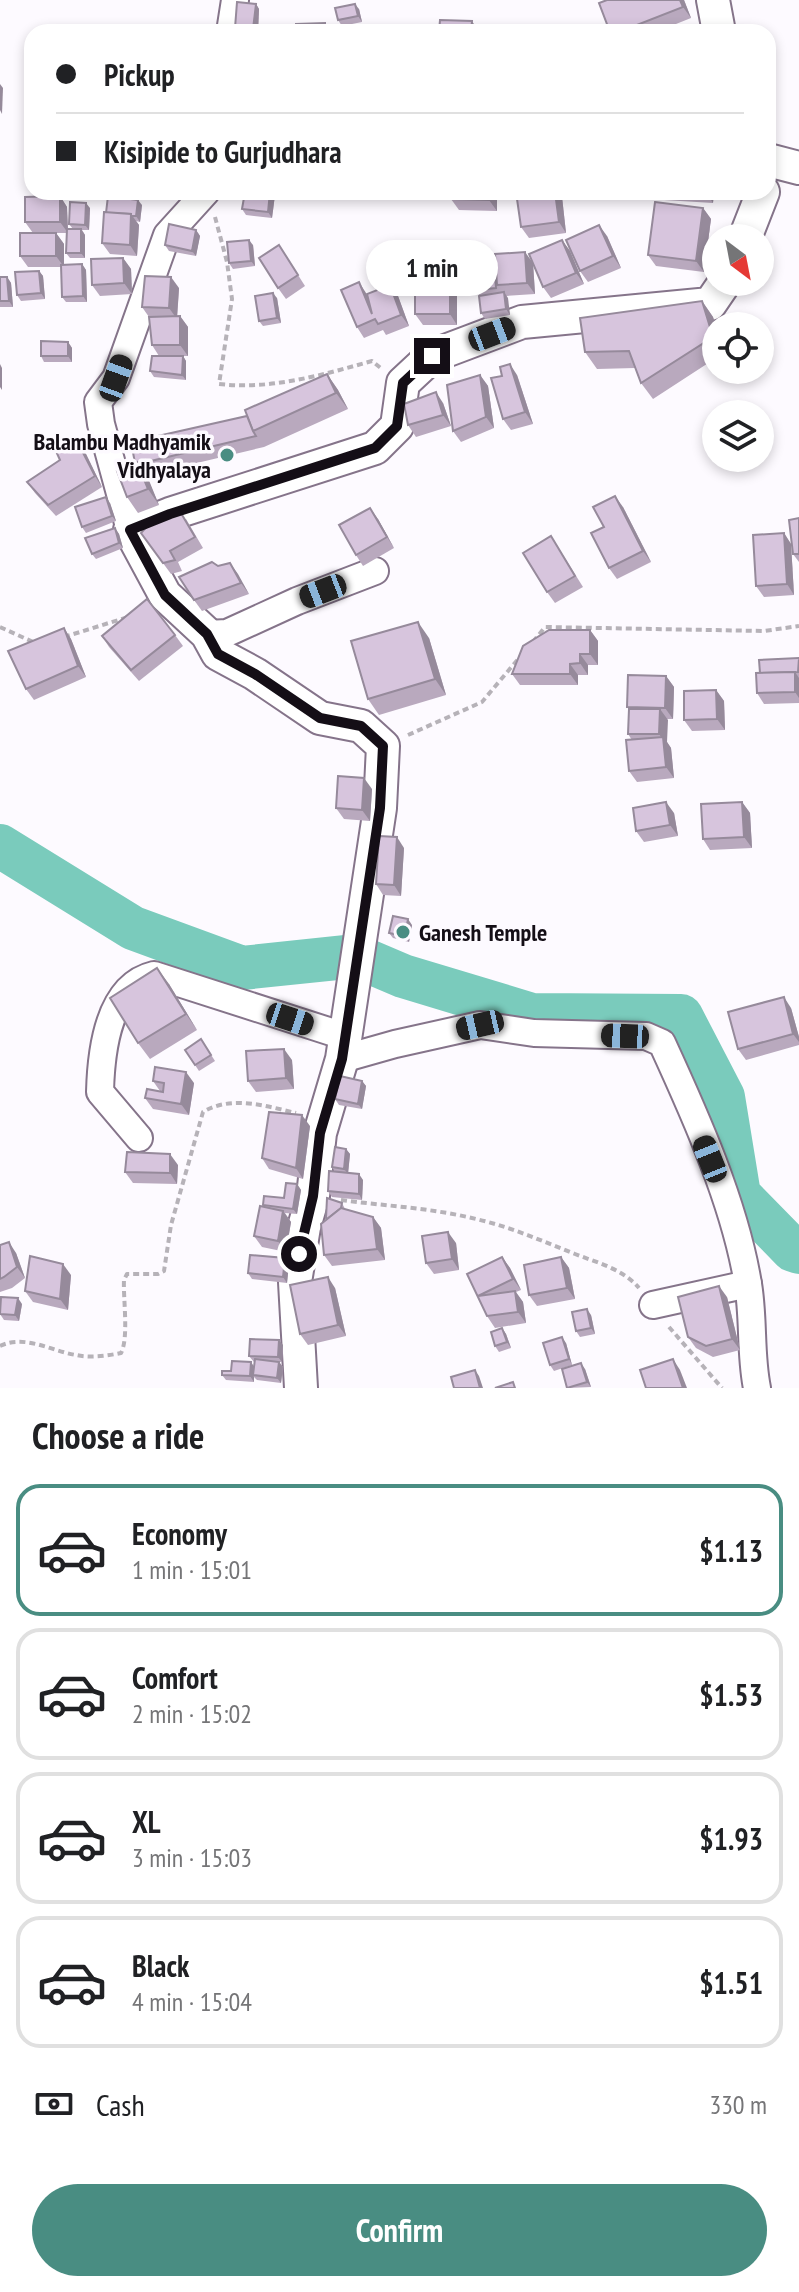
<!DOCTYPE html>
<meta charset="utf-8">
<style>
body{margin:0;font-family:"PT Sans Narrow",sans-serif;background:#f2f2f2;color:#202124;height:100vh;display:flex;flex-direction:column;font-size:30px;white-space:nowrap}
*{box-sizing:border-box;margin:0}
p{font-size:26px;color:#757577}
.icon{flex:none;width:44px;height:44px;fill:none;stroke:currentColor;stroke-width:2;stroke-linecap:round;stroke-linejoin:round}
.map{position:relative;height:1388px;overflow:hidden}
.panel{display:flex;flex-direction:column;background:#fff;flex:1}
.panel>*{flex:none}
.guide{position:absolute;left:24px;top:24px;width:752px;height:176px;border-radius:24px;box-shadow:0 4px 12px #0003;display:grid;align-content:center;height:176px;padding:0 32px;background:#fff}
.needle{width:52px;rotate:148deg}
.buttons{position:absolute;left:702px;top:224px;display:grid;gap:16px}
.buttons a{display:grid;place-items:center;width:72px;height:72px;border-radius:50%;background:#fff;box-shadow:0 4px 12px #0003;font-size:40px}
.end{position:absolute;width:36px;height:36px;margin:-18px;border:10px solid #140e16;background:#fff;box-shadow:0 0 0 4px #fff}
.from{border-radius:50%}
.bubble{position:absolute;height:56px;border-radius:28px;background:#fff;box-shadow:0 4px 12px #0003;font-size:26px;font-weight:700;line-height:56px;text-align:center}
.car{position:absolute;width:24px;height:48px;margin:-24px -12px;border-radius:10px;box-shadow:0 0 6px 2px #0007;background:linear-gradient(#222 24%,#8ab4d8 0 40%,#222 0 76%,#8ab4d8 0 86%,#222 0)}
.guide b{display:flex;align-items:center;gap:28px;height:76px;font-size:30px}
.guide b+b{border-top:2px solid #e0e0e0}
.guide i{width:20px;height:20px;background:#202124}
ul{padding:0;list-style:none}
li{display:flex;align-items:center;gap:24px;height:132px;margin:0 16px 12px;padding:0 16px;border:4px solid #e0e0e0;border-radius:24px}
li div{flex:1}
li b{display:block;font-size:30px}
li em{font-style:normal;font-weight:700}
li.current{border-color:#498d82}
li>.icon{width:72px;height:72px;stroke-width:1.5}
h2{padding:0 32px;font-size:36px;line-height:96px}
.pay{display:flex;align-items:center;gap:20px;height:88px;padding:0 32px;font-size:30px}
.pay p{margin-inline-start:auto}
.cta{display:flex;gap:16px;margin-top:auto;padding:16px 32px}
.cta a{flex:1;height:92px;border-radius:48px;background:#498d82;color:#fff;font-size:32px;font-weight:700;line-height:92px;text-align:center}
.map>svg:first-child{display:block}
</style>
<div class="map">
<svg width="799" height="1388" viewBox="0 0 799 1388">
<rect width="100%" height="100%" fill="#fdfaff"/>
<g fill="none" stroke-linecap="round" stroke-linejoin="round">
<path stroke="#7acbbc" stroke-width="44" d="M 0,846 L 133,928 L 242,968 L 356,956 L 403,976 L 532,1015 L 681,1016 L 723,1097 L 739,1195 L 793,1250 L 799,1252"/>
<defs>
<g id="minor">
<path d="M 230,32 L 235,0"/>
<path d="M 130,530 L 101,424 L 98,402 L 116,378 L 167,235 L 206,192"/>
<path d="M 207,634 L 227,633 L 297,601 L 375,571"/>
<path d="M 342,1059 L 395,1044 L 480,1025 L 534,1033 L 646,1036 L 662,1043 C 696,1117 735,1204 748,1284 C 754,1319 750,1354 757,1388"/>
<path d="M 139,1138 L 100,1092 C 101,1052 108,986 154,975 L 344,1036"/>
<path d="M 653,1305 L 748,1284"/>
</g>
<g id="tertiary">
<path d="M 713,0 L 719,32"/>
<path d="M 768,160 L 799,168"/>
<path d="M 745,238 L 763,192"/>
<path d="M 301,1388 L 295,1282 L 304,1227 L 313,1196 L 320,1133 L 342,1059 L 380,808 L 383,746 L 361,726 L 320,718 L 255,674 L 218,654 L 207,634 L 165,595 L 130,530 L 170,514 L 375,448 L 397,426 L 403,383 L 432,356 L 522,322 L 710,304 L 725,282"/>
</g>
</defs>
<use href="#minor" stroke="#85748a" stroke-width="30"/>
<use href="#tertiary" stroke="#85748a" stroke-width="36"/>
<g stroke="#b6b2b8" stroke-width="4" stroke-dasharray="6 4" stroke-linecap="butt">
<path d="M 215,217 L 227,262 L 232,299 L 219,384 C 271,390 322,375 372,361 L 382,369"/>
<path d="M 0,627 L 33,642"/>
<path d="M 64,637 L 128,617"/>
<path d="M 533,642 L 545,627 L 764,631 L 799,626"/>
<path d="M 408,735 L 482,702 L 519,658"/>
<path d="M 341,1200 C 386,1206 432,1208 476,1219 C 511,1227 542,1241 575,1254 C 598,1263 623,1269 639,1288"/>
<path d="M 669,1327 L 722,1388"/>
<path d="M 0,1346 C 25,1334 51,1351 76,1355 C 90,1358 106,1356 121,1353 C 129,1338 123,1298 124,1280 L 127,1274 L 158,1274 L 164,1271 L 171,1225 L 203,1112 C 231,1095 266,1106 296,1113"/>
</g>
<use href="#minor" stroke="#fff" stroke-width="26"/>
<use href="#tertiary" stroke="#fff" stroke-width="32"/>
</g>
<g fill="#b9a9be">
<path d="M 684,0 L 691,18 L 656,32 L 610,32 Z"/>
<path d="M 256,4 L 259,9 L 258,32 L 238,32 L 235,28 Z"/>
<path d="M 359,9 L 362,22 L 342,26 L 338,20 Z"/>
<path d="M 38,192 L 64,192 L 64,195 L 41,196 Z"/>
<path d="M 72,192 L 96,192 L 96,195 L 75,195 Z"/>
<path d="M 451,192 L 497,192 L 497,211 L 459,210 L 451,199 Z"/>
<path d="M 653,192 L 653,199 L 629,200 L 626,194 Z"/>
<path d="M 658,192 L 714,192 L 713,203 L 664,200 Z"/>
<path d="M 275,195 L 272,218 L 246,215 L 242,209 Z"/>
<path d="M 60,196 L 67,207 L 68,229 L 73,229 L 69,224 L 90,208 L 89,230 L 82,230 L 85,235 L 85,258 L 70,258 L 66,253 L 67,233 L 56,233 L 64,244 L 64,265 L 82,264 L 86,270 L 87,302 L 66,302 L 62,297 L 61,267 L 28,267 L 20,256 L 33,233 L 25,222 Z"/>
<path d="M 562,197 L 566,233 L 529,238 L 521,227 Z"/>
<path d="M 142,205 L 140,222 L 136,221 L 139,225 L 137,256 L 110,254 L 102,243 Z"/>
<path d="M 703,208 L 711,219 L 704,272 L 656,266 L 648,255 Z"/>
<path d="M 196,230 L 200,236 L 196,256 L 169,251 L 165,245 Z"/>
<path d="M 607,236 L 621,268 L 588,282 L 580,271 Z"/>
<path d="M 562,240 L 570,251 L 584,284 L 551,298 L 543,287 L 533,263 L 535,294 L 506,296 L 510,315 L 485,319 L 481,313 L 480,296 L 476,290 L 494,264 L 496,267 L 533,263 Z"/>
<path d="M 253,245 L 255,266 L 233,269 L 229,263 Z"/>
<path d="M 279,245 L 305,286 L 286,299 L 278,288 Z"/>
<path d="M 123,258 L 131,269 L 132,294 L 100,296 L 92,285 Z"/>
<path d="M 39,271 L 43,276 L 45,299 L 21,301 L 17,295 Z"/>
<path d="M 0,277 L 7,277 L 11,283 L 13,307 L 0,307 Z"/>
<path d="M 390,285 L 398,296 L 409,326 L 386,335 L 383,330 L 364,338 L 357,327 L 367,294 Z"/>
<path d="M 179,288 L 177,316 L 180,316 L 188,327 L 188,356 L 183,356 L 186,361 L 186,380 L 154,377 L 150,371 L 159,356 L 152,345 L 149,317 L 142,307 Z"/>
<path d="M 457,295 L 457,325 L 423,325 L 415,314 Z"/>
<path d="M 277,298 L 281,323 L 263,326 L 259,321 Z"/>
<path d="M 702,301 L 713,317 L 716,327 L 716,358 L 653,399 L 641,383 L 635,368 L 597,369 L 585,352 Z"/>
<path d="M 68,342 L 72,348 L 72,362 L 44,362 L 41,356 Z"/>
<path d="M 327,374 L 338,390 L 348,409 L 264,447 L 146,475 L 159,505 L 138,513 L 127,497 L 117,471 L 247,416 Z"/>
<path d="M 480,375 L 488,386 L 494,428 L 461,442 L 453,431 Z"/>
<path d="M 517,375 L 533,424 L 511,430 L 503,419 Z"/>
<path d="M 443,403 L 451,426 L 416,437 L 408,425 Z"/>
<path d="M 86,454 L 102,487 L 56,516 L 35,493 L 27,482 Z"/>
<path d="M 110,503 L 116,521 L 86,533 L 82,527 Z"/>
<path d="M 623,507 L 651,562 L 617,579 L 609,568 L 604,527 Z"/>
<path d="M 799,518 L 799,562 L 793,554 Z"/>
<path d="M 186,519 L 203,548 L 178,562 L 182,571 L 171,574 L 141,533 Z"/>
<path d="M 378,519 L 394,548 L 363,566 L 356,555 Z"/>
<path d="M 115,528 L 119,534 L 123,548 L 96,559 L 92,554 Z"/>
<path d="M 784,533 L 791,544 L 794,595 L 764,597 L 756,586 Z"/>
<path d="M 558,547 L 583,587 L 555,603 L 547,592 Z"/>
<path d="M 230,563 L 249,594 L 202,611 L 194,600 L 218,566 Z"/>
<path d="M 64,628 L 71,639 L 86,677 L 34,700 L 26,689 Z"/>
<path d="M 590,630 L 598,641 L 598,665 L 588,665 L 588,675 L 578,675 L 578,685 L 520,685 L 512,674 Z"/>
<path d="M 175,635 L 183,646 L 139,681 L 109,647 L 102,636 Z"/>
<path d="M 429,638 L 446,695 L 379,715 L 368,699 Z"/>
<path d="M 799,658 L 799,703 L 764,704 L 757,693 L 760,673 Z"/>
<path d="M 666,676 L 674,687 L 673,719 L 667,719 L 667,742 L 671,748 L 674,778 L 637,782 L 629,771 L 632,740 L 628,734 L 629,709 L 627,707 Z"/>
<path d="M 716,690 L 724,701 L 725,730 L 692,731 L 684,720 Z"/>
<path d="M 372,789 L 370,821 L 344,819 L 336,808 Z"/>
<path d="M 742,802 L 750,813 L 752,848 L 710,850 L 703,839 Z"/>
<path d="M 674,813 L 678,836 L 644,842 L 636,831 Z"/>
<path d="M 404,848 L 401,896 L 383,895 L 376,884 Z"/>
<path d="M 412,925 L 409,942 L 393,938 L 389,933 Z"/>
<path d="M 169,984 L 197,1030 L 150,1059 L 138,1043 Z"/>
<path d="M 791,1008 L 799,1037 L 799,1045 L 746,1060 L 738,1049 Z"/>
<path d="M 201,1039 L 215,1061 L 199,1071 L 185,1050 Z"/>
<path d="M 292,1060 L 294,1089 L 256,1092 L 248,1081 Z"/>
<path d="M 153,1081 L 194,1083 L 189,1115 L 153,1109 L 145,1098 L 160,1091 Z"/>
<path d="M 362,1081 L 366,1086 L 362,1109 L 339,1105 L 335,1099 Z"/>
<path d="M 310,1126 L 303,1179 L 269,1169 L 262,1158 Z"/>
<path d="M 346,1149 L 350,1154 L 348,1173 L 363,1180 L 362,1200 L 332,1197 L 328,1191 L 335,1172 L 332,1167 Z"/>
<path d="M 178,1165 L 177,1184 L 133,1183 L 125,1172 Z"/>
<path d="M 297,1184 L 301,1190 L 297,1214 L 285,1213 L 291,1222 L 286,1252 L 262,1247 L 254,1236 L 265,1207 L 263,1205 L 284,1198 Z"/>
<path d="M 342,1203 L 345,1209 L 373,1217 L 381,1228 L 385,1260 L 332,1266 L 324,1255 L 326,1219 Z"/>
<path d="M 456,1243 L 459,1270 L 434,1274 L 426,1263 Z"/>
<path d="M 0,1245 L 16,1253 L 25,1278 L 12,1288 L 0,1292 Z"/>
<path d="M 502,1257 L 510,1268 L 521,1290 L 516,1292 L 523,1302 L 526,1323 L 495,1328 L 487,1316 L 467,1274 Z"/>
<path d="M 561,1257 L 569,1268 L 575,1299 L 537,1306 L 529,1295 Z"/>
<path d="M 289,1264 L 287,1283 L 252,1279 L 248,1273 Z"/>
<path d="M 71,1275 L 68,1310 L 33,1302 L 25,1291 Z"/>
<path d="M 335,1288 L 346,1336 L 308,1345 L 300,1334 Z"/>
<path d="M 727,1297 L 740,1350 L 713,1357 L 696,1348 L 688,1337 Z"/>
<path d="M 22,1304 L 19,1321 L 4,1320 L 0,1314 Z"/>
<path d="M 591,1315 L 595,1334 L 580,1337 L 576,1331 Z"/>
<path d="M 502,1328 L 506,1334 L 511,1348 L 499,1352 L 495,1346 Z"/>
<path d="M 566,1343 L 572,1365 L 554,1371 L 550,1365 Z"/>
<path d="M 283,1345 L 282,1362 L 279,1362 L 283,1367 L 281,1383 L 257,1380 L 254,1377 L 254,1382 L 226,1380 L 222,1375 L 231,1371 L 254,1366 L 254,1362 L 249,1356 Z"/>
<path d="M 585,1369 L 591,1387 L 568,1388 Z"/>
</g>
<g fill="#968a9b">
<path d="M 680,0 L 684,0 L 691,18 L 683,7 Z"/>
<path d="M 256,4 L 259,9 L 258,32 L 255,32 L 253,29 Z"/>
<path d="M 355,4 L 359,9 L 362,22 L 358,16 Z"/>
<path d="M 472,21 L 479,32 L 471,32 Z"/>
<path d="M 325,23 L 332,32 L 325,32 Z"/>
<path d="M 0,84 L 3,88 L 2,114 L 0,110 Z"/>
<path d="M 270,192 L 272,192 L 275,195 L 272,218 L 268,212 Z"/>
<path d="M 489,192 L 497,192 L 497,211 L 489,200 Z"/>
<path d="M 555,192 L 558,192 L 562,197 L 566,233 L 559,222 Z"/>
<path d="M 706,192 L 714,192 L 713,203 Z"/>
<path d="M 60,196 L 67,207 L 68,233 L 60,222 Z"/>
<path d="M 138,200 L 142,205 L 140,222 L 136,216 Z"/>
<path d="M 86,203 L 90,208 L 89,230 L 85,225 Z"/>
<path d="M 703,208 L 711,219 L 704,272 L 696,261 Z"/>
<path d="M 131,214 L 139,225 L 137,256 L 130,245 Z"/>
<path d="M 599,225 L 607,236 L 621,268 L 613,256 Z"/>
<path d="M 81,229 L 85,235 L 85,258 L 81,253 Z"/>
<path d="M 196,230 L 200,236 L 196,256 L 192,251 Z"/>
<path d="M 56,233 L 64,244 L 64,267 L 56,256 Z"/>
<path d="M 249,240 L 253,245 L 255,266 L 251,261 Z"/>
<path d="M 562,240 L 570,251 L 584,284 L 576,273 Z"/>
<path d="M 525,252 L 533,263 L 535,294 L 527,283 Z"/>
<path d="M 123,258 L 131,269 L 132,294 L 124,283 Z"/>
<path d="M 82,264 L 86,270 L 87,302 L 83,296 Z"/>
<path d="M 39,271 L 43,276 L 45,299 L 41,293 Z"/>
<path d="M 7,277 L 11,283 L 13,307 L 9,301 Z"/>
<path d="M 171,277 L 179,288 L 177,319 L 169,308 Z"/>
<path d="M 359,282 L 366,293 L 380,325 L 372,314 Z"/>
<path d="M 450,284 L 457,295 L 457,325 L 450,314 Z"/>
<path d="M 390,285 L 398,296 L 409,326 L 401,315 Z"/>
<path d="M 504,292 L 508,298 L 510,315 L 506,309 Z"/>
<path d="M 273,293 L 277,298 L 281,323 L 277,318 Z"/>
<path d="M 702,301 L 713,317 L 716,327 L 716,342 L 713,337 Z"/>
<path d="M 180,316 L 188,327 L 188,356 L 180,345 Z"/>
<path d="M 68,342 L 72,348 L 72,362 L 68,356 Z"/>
<path d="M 183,356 L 186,361 L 186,380 L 182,375 Z"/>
<path d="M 0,364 L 2,368 L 2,390 L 0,387 Z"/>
<path d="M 510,364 L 517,375 L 533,424 L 525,412 Z"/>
<path d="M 327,374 L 338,390 L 348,409 L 336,393 Z"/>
<path d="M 480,375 L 488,386 L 494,428 L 486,417 Z"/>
<path d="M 436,392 L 443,403 L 451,426 L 443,415 Z"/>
<path d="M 78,443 L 86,454 L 102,487 L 95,476 Z"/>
<path d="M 137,462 L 148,478 L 159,505 L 148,489 Z"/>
<path d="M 615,496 L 623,507 L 651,562 L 643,551 Z"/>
<path d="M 106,497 L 110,503 L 116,521 L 112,516 Z"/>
<path d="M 370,508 L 378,519 L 394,548 L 387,537 Z"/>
<path d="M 115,528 L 119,534 L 123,548 L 119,543 Z"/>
<path d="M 784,533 L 791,544 L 794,595 L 787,584 Z"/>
<path d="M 230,563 L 238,574 L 249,594 L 241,583 Z"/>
<path d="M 418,622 L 429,638 L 446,695 L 435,679 Z"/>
<path d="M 64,628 L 71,639 L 86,677 L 78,666 Z"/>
<path d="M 590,630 L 598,641 L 598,665 L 590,654 Z"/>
<path d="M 580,654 L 588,665 L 588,675 L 580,663 Z"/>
<path d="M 570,664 L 578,675 L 578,685 L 570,674 Z"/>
<path d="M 795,672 L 799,678 L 799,698 L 795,692 Z"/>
<path d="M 666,676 L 674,687 L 673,719 L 665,708 Z"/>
<path d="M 716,690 L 724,701 L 725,730 L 717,719 Z"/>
<path d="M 660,709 L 668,720 L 667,742 L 671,748 L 674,778 L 666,767 L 663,740 L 659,734 Z"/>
<path d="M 364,778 L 372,789 L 370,821 L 362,810 Z"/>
<path d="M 666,802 L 674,813 L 678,836 L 670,825 Z"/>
<path d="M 742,802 L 750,813 L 752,848 L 744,837 Z"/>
<path d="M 397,837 L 404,848 L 401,896 L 394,885 Z"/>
<path d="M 408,919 L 412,925 L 409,942 L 405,936 Z"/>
<path d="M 157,968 L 169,984 L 197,1030 L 186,1014 Z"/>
<path d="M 784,997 L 791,1008 L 799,1037 L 799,1042 L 793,1034 Z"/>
<path d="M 284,1049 L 292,1060 L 294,1089 L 286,1078 Z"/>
<path d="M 186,1072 L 194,1083 L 189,1115 L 181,1104 Z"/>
<path d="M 362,1081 L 366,1086 L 362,1109 L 358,1104 Z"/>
<path d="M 302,1115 L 310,1126 L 303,1179 L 296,1168 Z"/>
<path d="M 346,1149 L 350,1154 L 348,1174 L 344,1169 Z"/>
<path d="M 170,1154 L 178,1165 L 177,1184 L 170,1173 Z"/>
<path d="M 359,1174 L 363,1180 L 362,1200 L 359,1194 Z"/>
<path d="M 297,1184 L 301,1190 L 297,1214 L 293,1209 Z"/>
<path d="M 283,1211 L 291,1222 L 286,1252 L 278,1241 Z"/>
<path d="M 373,1217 L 381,1228 L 385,1260 L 377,1249 Z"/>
<path d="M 448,1232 L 456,1243 L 459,1270 L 452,1259 Z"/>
<path d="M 9,1242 L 16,1253 L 25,1278 L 17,1267 Z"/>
<path d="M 502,1257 L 510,1268 L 521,1290 L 513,1279 Z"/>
<path d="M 561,1257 L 569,1268 L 575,1299 L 567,1288 Z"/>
<path d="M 285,1258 L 289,1264 L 287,1283 L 283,1277 Z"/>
<path d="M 63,1264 L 71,1275 L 68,1310 L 60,1299 Z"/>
<path d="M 328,1277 L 335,1288 L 346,1336 L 338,1325 Z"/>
<path d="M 719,1286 L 727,1297 L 740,1350 L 732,1339 Z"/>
<path d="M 515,1291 L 523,1302 L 526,1323 L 518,1312 Z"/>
<path d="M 18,1298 L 22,1304 L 19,1321 L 15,1315 Z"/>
<path d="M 587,1309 L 591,1315 L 595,1334 L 591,1328 Z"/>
<path d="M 502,1328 L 506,1334 L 511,1348 L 507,1342 Z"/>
<path d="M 562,1337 L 566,1343 L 572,1365 L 569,1359 Z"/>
<path d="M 279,1340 L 283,1345 L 282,1362 L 278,1357 Z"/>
<path d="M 673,1359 L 680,1370 L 687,1388 L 683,1388 Z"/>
<path d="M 251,1362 L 255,1368 L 253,1375 L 254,1377 L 254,1382 L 250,1376 Z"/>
<path d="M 279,1362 L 283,1367 L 281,1383 L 277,1378 Z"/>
<path d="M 581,1363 L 585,1369 L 591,1387 L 587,1382 Z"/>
<path d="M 475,1370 L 479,1376 L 483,1388 L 480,1388 Z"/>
</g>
<g fill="#d7c5dd" stroke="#968a9b" stroke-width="2">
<path d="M 607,0 L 680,0 L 683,7 L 619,32 L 610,32 L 599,3 Z"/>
<path d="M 237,2 L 256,4 L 253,29 L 235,28 Z"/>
<path d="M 355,4 L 358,16 L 338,20 L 335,8 Z"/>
<path d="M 440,20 L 472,21 L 471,32 L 439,32 Z"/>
<path d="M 325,23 L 325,32 L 296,32 L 296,24 Z"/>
<path d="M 245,192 L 270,192 L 268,212 L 242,209 Z"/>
<path d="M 451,192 L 489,192 L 489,200 L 451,199 Z"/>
<path d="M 516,192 L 555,192 L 559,222 L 521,227 Z"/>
<rect x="626" y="192" width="23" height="2"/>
<path d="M 60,196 L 60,222 L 25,222 L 25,197 Z"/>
<path d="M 108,196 L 138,200 L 136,216 L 131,216 L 131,214 L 106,213 Z"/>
<path d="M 70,202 L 86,203 L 85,225 L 69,224 Z"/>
<path d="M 655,202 L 703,208 L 696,261 L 648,255 Z"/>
<path d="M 104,212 L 131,214 L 130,245 L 102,243 Z"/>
<path d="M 169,224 L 196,230 L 192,251 L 165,245 Z"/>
<path d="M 599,225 L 613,256 L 580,271 L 566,240 Z"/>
<path d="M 67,229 L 81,229 L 81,253 L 66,253 Z"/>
<rect x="20" y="233" width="36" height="23"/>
<path d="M 249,240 L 251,261 L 229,263 L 227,242 Z"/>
<path d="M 562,240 L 576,273 L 543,287 L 529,254 Z"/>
<path d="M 279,245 L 298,275 L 278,288 L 259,258 Z"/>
<path d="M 525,252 L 527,283 L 497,285 L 495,254 Z"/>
<path d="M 123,258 L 124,283 L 92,285 L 91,259 Z"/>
<path d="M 82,264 L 83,296 L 62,297 L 61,265 Z"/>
<path d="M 494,264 L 496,288 L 476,290 L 474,266 Z"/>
<path d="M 39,271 L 41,293 L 17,295 L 15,272 Z"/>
<path d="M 145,276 L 171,277 L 169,308 L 142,307 Z"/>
<path d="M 0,277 L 7,277 L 9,301 L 0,301 Z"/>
<path d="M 359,282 L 372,314 L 367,294 L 390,285 L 401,315 L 378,324 L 375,319 L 357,327 L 341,290 Z"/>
<rect x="415" y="284" width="35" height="30"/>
<path d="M 504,292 L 506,309 L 481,313 L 479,296 Z"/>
<path d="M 273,293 L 277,318 L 259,321 L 255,296 Z"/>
<path d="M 702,301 L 713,337 L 641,383 L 629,351 L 585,352 L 580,318 Z"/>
<path d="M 180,316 L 180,345 L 152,345 L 149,317 Z"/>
<path d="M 41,341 L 68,342 L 68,356 L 41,356 Z"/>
<path d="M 152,356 L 183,356 L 182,375 L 150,371 Z"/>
<path d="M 510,364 L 525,412 L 503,419 L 491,378 L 502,376 L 500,367 Z"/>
<path d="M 327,374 L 336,393 L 253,431 L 245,410 Z"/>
<path d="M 480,375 L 486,417 L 453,431 L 447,385 Z"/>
<path d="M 436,392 L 443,415 L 408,425 L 404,404 Z"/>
<path d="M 247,416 L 253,431 L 256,436 L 138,464 L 137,462 L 135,463 L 131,442 Z"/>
<path d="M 70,442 L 78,443 L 95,476 L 48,505 L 27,482 L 60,460 L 55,449 Z"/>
<path d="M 137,462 L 148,489 L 127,497 L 117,471 Z"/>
<path d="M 615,496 L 643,551 L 609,568 L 591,533 L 604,527 L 593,507 Z"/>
<path d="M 106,497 L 112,516 L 82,527 L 75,507 Z"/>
<path d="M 178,508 L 195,537 L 170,551 L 175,560 L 163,563 L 141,533 L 150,523 L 150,519 Z"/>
<path d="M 370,508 L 387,537 L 356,555 L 339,525 Z"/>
<path d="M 799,518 L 799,554 L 793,554 L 789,520 Z"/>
<path d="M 115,528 L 119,543 L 92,554 L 85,538 Z"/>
<path d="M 784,533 L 787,584 L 756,586 L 753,535 Z"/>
<path d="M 551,536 L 575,576 L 547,592 L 523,553 Z"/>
<path d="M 212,562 L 218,566 L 230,563 L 241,583 L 194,600 L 179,577 Z"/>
<path d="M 147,599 L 175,635 L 131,670 L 102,636 Z"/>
<path d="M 418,622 L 435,679 L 368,699 L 351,641 Z"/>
<path d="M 64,628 L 78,666 L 26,689 L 8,651 Z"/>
<path d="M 549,630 L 590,630 L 590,654 L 580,654 L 580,663 L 570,664 L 570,674 L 512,674 L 523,646 Z"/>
<path d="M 799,658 L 798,672 L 760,673 L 759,660 Z"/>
<path d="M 795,672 L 795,692 L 757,693 L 756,673 Z"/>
<path d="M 628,675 L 666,676 L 665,708 L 627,707 Z"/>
<path d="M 716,690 L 717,719 L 684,720 L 684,691 Z"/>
<path d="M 629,709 L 660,709 L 659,734 L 628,734 Z"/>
<path d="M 663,737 L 666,767 L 629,771 L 626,740 Z"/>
<path d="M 338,776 L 364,778 L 362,810 L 336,808 Z"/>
<path d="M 666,802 L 670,825 L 636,831 L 633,808 Z"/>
<path d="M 742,802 L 744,837 L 703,839 L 701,804 Z"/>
<path d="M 379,836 L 397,837 L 394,885 L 376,884 Z"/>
<path d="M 393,916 L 408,919 L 405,936 L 389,933 Z"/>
<path d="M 157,968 L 186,1014 L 138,1043 L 110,998 Z"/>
<path d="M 784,997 L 793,1034 L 738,1049 L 728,1012 Z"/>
<path d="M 201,1039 L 211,1055 L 195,1065 L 185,1050 Z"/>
<path d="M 284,1049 L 286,1078 L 248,1081 L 246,1051 Z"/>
<path d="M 155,1067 L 186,1072 L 181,1104 L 145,1098 L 147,1089 L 163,1092 L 164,1083 L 153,1081 Z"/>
<path d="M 340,1076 L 362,1081 L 358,1104 L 335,1099 Z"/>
<path d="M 269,1112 L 302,1115 L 296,1168 L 262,1158 Z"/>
<path d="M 335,1147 L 346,1149 L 344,1169 L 332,1167 Z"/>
<path d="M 127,1152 L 170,1154 L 170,1173 L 125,1172 Z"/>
<path d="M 329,1171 L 359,1174 L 359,1194 L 328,1191 Z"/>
<path d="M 286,1183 L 297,1184 L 293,1209 L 263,1205 L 264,1196 L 284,1198 Z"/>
<path d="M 327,1198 L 342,1203 L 341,1208 L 327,1219 L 326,1218 Z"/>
<path d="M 260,1206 L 283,1211 L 278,1241 L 254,1236 Z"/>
<path d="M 341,1208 L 373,1217 L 377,1249 L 324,1255 L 321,1224 Z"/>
<path d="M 448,1232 L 452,1259 L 426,1263 L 422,1236 Z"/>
<path d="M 9,1242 L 17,1267 L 4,1277 L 0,1279 L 0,1245 Z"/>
<path d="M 250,1255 L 285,1258 L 283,1277 L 248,1273 Z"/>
<path d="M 30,1256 L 63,1264 L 60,1299 L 25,1291 Z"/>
<path d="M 502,1257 L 513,1279 L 478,1296 L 515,1291 L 518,1312 L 487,1316 L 467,1274 Z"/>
<path d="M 561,1257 L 567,1288 L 529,1295 L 524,1265 Z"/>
<path d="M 328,1277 L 338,1325 L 300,1334 L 290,1285 Z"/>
<path d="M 719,1286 L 732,1339 L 706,1346 L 688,1337 L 678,1297 Z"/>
<path d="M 1,1297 L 18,1298 L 15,1315 L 0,1314 Z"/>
<path d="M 587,1309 L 591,1328 L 576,1331 L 572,1312 Z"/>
<path d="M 502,1328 L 507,1342 L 495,1346 L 491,1332 Z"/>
<path d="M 562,1337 L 569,1359 L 550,1365 L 543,1343 Z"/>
<path d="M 250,1339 L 279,1340 L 278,1357 L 249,1356 Z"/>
<path d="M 255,1359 L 279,1362 L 277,1378 L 253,1375 Z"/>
<path d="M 673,1359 L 683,1388 L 646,1388 L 640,1370 Z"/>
<path d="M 232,1361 L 251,1362 L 250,1376 L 222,1375 L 222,1371 L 231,1371 Z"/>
<path d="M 581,1363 L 587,1382 L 567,1388 L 562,1369 Z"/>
<path d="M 475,1370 L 480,1388 L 454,1388 L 451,1377 Z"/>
<path d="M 513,1382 L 515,1388 L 495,1388 Z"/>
</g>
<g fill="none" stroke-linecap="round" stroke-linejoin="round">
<path stroke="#140e16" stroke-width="10" d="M 299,1254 L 313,1196 L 320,1133 L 342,1059 L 380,808 L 383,746 L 361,726 L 320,718 L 255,674 L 218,654 L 207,634 L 165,595 L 130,530 L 170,514 L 375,448 L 397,426 L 403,383 L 432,356"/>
</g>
<g fill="#498d82" stroke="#fdfaff" stroke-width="3">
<circle cx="227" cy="455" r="8"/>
<circle cx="403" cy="932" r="8"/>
</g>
<g text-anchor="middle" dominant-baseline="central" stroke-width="7" stroke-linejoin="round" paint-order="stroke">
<g font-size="24" font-weight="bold" fill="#140e16" stroke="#fdfaff" text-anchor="end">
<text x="211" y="441">Balambu Madhyamik<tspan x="211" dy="28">Vidhyalaya</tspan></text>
<text x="419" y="932" text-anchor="start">Ganesh Temple</text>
</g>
</g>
</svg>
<div class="buttons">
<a><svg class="needle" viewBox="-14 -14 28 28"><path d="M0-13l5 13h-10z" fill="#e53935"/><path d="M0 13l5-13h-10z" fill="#757577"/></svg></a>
<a><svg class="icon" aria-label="locate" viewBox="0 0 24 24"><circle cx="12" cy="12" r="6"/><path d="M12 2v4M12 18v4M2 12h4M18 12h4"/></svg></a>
<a><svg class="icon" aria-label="layers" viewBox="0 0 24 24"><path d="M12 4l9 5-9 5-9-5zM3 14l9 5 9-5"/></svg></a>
</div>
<i class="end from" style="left:299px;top:1254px"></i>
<i class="end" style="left:432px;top:356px"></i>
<div class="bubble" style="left:366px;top:240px;width:132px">1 min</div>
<i class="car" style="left:492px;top:334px;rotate:69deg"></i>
<i class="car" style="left:116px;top:378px;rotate:20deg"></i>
<i class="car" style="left:323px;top:591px;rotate:249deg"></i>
<i class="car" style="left:290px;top:1019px;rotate:108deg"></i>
<i class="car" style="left:480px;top:1025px;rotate:257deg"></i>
<i class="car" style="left:625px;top:1036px;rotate:272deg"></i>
<i class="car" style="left:710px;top:1159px;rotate:338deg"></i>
<div class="guide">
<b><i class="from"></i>Pickup</b>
<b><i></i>Kisipide to Gurjudhara</b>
</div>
</div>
<section class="panel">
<h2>Choose a ride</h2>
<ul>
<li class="current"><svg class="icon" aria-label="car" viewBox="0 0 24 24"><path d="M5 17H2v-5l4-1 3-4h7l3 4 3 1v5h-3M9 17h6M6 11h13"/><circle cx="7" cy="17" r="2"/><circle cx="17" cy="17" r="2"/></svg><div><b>Economy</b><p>1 min · 15:01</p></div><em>$1.13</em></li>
<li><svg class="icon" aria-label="car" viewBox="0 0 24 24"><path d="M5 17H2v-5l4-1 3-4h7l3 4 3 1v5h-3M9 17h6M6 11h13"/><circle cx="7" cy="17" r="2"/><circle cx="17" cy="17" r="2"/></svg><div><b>Comfort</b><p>2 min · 15:02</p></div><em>$1.53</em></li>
<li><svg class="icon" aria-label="car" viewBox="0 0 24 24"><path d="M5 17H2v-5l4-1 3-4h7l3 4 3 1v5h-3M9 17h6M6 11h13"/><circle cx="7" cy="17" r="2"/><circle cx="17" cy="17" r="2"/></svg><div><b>XL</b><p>3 min · 15:03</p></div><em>$1.93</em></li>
<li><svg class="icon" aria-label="car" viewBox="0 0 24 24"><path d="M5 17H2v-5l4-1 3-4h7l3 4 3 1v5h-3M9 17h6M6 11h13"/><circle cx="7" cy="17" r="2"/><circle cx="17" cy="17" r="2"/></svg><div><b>Black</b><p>4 min · 15:04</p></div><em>$1.51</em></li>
</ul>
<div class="pay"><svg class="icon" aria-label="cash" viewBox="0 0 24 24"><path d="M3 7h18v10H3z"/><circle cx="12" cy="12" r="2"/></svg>Cash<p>330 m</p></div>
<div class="cta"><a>Confirm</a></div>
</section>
